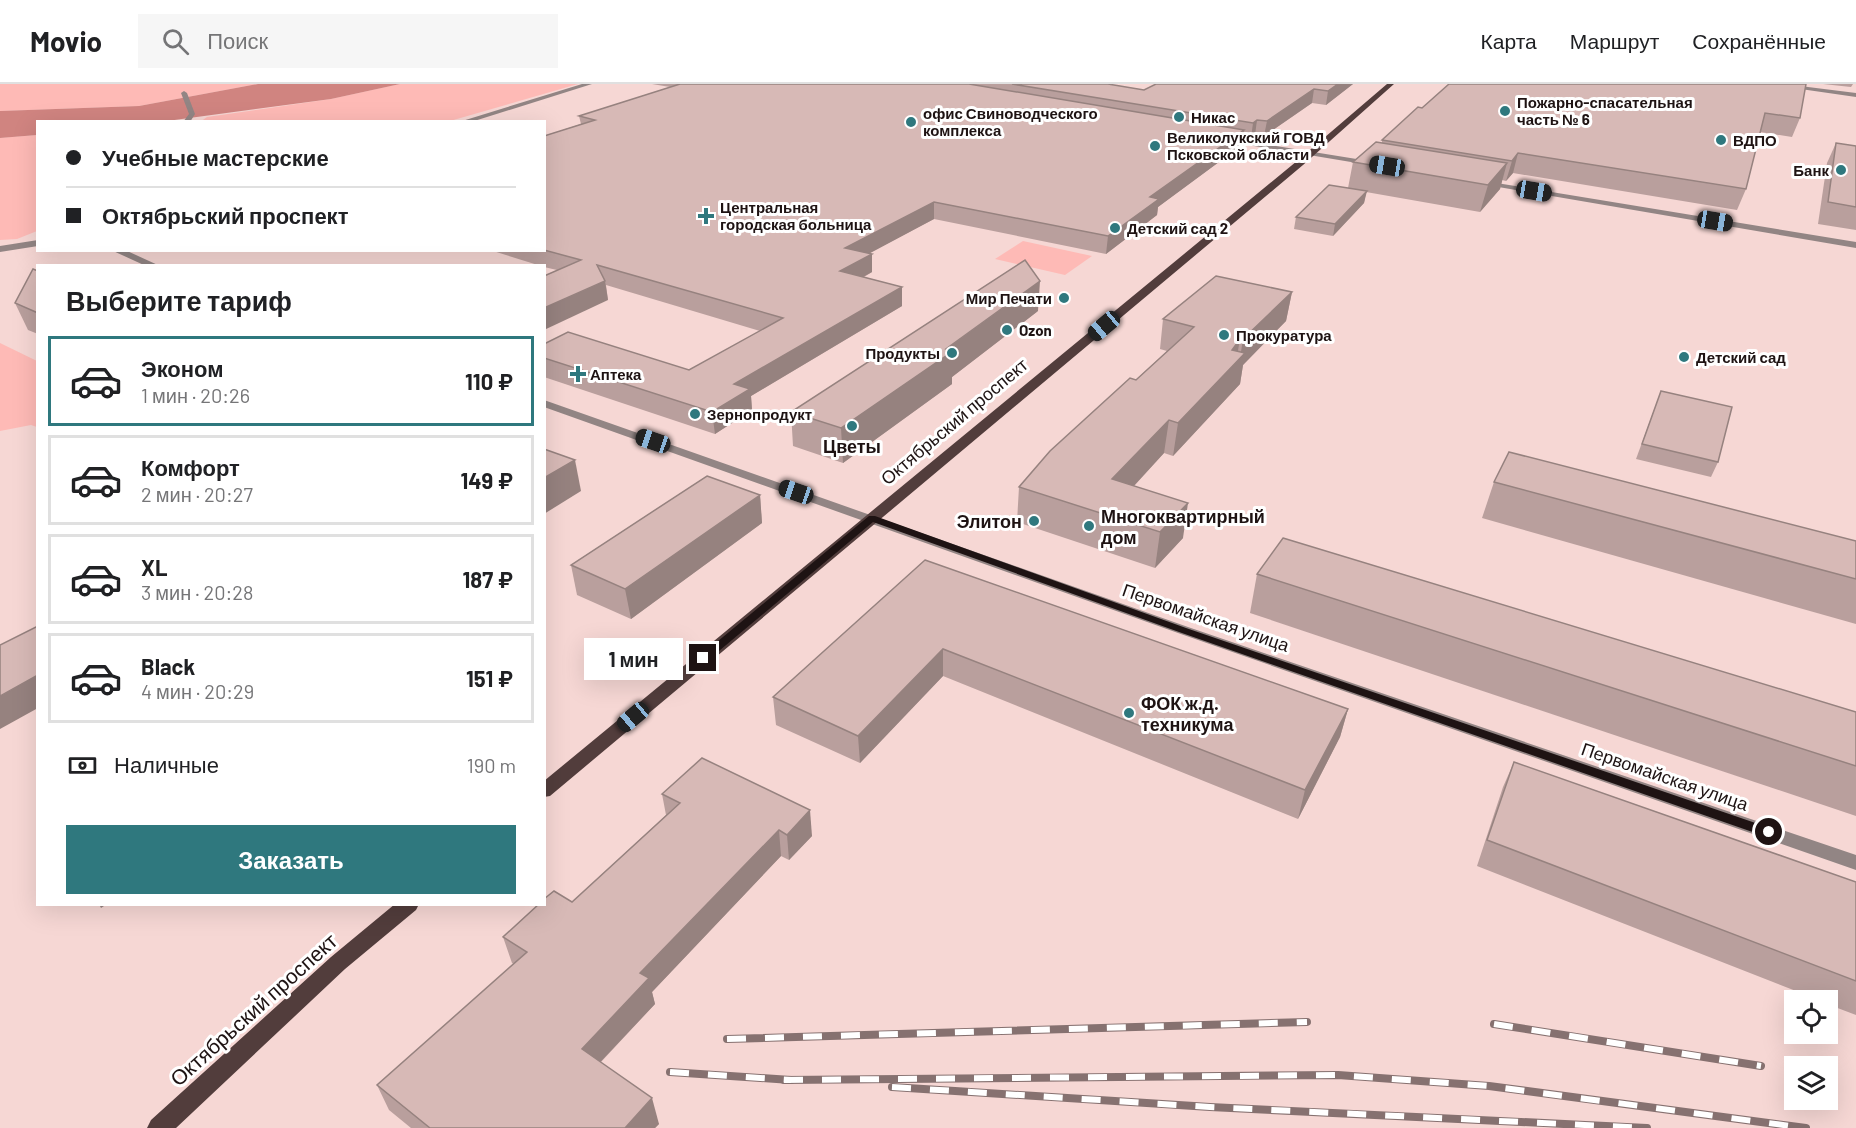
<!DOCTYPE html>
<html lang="ru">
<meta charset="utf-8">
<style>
body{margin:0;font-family:Barlow,sans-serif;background:#f6f6f6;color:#202124;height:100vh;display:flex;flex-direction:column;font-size:22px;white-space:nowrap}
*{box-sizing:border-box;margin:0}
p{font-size:20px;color:#757577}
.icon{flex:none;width:33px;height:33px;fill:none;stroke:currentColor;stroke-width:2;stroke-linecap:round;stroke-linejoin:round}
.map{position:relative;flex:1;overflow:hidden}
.panel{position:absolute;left:36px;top:180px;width:510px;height:642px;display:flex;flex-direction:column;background:#fff;border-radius:0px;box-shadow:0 6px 24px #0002}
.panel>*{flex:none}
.hud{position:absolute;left:36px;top:36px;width:510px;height:132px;border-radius:0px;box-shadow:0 6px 24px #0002;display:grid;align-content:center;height:132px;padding:0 30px;background:#fff}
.tools{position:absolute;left:1784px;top:906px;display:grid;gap:12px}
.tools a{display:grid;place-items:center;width:54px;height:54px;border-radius:0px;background:#fff;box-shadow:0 6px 24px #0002;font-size:30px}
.end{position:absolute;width:27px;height:27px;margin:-14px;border:8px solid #1e1313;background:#fff;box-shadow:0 0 0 3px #fff}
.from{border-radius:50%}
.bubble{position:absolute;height:42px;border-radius:0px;background:#fff;box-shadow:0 6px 24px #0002;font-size:20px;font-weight:700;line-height:42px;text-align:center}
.car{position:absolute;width:18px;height:36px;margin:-18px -9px;border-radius:8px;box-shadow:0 0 4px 2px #0007;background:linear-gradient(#222 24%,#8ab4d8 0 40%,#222 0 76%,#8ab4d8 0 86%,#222 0)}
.hud b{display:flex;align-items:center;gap:21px;height:57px;font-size:22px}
.hud b+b{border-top:2px solid #e0e0e0}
.hud i{width:15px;height:15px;background:#202124}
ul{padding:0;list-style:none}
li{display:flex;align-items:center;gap:18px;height:90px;margin:0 12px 9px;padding:0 18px;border:3px solid #e0e0e0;border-radius:0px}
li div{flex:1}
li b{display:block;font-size:22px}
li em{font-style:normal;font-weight:700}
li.active{border-color:#2f787e}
li>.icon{width:54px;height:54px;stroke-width:1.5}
h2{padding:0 30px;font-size:27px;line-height:72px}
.pay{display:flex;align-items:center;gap:15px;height:66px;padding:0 30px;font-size:22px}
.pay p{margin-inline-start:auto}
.cta{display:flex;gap:12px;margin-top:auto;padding:12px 30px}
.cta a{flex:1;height:69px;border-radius:0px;background:#2f787e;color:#fff;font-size:24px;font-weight:700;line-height:69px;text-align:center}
header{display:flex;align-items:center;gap:36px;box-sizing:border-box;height:84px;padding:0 30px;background:#fff;border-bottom:2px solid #e0e0e0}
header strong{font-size:28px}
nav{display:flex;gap:33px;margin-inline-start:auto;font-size:21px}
.search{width:420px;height:54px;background:#f6f6f6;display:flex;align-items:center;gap:15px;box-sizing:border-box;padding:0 21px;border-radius:0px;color:#757577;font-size:22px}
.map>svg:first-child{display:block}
</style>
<header>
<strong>Movio</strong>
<div class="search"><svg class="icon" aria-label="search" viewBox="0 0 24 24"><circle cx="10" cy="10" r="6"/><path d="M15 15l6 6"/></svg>Поиск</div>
<nav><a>Карта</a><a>Маршрут</a><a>Сохранённые</a></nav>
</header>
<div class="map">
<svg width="1856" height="1044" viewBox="0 0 1856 1044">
<rect width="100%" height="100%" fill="#f6d7d4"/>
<g fill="#febab6">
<path d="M 0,0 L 258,0 L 139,22 L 0,27 Z"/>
<path d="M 400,0 L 578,0 L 450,37 L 200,38 L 207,33 L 331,15 Z"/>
<path d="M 37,51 L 37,147 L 17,155 L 0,156 L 0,54 Z"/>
<path d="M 1023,157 L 1092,172 L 1065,191 L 995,175 Z"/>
<path d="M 0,259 L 37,277 L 37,343 L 31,341 L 0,347 Z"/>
</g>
<path fill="#d08480" d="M 258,0 L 400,0 L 331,15 L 167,37 L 38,38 L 37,51 L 0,54 L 0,27 L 139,22 Z"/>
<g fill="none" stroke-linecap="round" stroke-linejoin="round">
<g fill="#928584" fill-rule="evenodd">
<path d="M 582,0 L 592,0 L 471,38 L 459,38 Z"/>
<path d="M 1766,0 L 1784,0 L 1856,9 L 1856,13 Z"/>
<path d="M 184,7 L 187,9 L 195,30 L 190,38 L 183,38 L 189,30 L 181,9 Z"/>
<path d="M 1221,53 L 1375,78 L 1379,80 L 1375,82 L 1224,57 Z"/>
<path d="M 1478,96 L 1856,158 L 1856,164 L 1481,100 L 1477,98 Z"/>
<path d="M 38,156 L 38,162 L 0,168 L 0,162 Z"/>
<path d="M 111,166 L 125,166 L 160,182 L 146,182 Z"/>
<path d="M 544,316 L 1188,543 L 1856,771 L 1856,786 L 1178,549 L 544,323 Z"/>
</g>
<g fill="#523d3c" fill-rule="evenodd">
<path d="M 1387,0 L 1394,0 L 1303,81 L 550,712 L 544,713 L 544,697 L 1297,77 Z"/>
<path d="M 395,820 L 419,820 L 416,826 L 345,885 L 176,1044 L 147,1044 L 151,1036 L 331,873 Z"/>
</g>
<defs>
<g id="rail">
<path d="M 1494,940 L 1761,982"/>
<path d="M 727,955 L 1307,938"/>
<path d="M 670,988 L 791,996"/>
<path d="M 784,996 L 1338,991 L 1489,1002 L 1806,1044"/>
<path d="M 892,1003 L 1210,1023 L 1647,1044"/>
</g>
</defs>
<use href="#rail" stroke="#867170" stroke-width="8"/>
<use href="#rail" stroke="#fff" stroke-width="6" stroke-dasharray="19" stroke-linecap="butt"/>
</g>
<g fill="#b99f9d">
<path d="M 652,0 L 1108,0 L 1144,6 L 1156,0 L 1353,0 L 1326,21 L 1312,19 L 1264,52 L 1255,51 L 1251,54 L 1243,53 L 1242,61 L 1158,123 L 1157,131 L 1106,170 L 934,135 L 869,169 L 872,188 L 864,193 L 902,203 L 902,222 L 751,312 L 752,326 L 715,350 L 544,293 L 544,260 L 689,286 L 760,247 L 606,201 L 608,216 L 557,186 L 544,183 L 544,182 L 541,182 L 490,166 L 544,166 L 544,52 L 581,40 L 579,32 L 670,3 Z"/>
<path d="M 1806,0 L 1800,34 L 1792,53 L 1760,48 L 1746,105 L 1737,126 L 1513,89 L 1506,97 L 1502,96 L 1500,105 L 1480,128 L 1366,108 L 1364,119 L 1333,152 L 1294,145 L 1296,133 L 1348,104 L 1353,78 L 1382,59 L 1382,56 L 1422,24 Z"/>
<path d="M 1823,0 L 1853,0 L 1851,3 Z"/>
<path d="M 1836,59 L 1856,62 L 1856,146 L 1818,140 L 1827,79 Z"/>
<path d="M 38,187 L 38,250 L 28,246 L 15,219 Z"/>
<path d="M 1292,208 L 1286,237 L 1243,281 L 1240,300 L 1173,372 L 1164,369 L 1134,402 L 1183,454 L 1155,484 L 1017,438 L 1019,403 L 1167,267 L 1160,265 L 1163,235 Z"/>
<path d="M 1038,227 L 952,293 L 952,300 L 843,379 L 793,362 L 791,328 Z"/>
<path d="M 1661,307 L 1718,378 L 1711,393 L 1636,375 Z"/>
<path d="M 1494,398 L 1856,457 L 1856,540 L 1482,434 Z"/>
<path d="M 760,411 L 762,439 L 631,535 L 577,511 L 571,481 Z"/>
<path d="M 925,476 L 1348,625 L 1340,653 L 1298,735 L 943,592 L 860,679 L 776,641 L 773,613 Z"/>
<path d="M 1257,490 L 1856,628 L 1856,732 L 1250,529 Z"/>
<path d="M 1514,678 L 1856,798 L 1856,931 L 1827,920 L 1827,916 L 1819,916 L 1477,782 L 1503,703 Z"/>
<path d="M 662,710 L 812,752 L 789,776 L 781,772 L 652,908 L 655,920 L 601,978 L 659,1040 L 655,1044 L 411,1044 L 389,1026 L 377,1001 L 514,880 L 512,879 L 503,853 L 572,818 L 666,731 Z"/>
</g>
<g fill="#96827f">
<path d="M 1338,0 L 1353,0 L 1326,21 L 1328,7 Z"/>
<path d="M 1314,5 L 1312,19 L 1264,52 L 1267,37 Z"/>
<path d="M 1257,36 L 1255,51 L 1251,54 L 1253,39 Z"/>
<path d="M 1244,46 L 1242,61 L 1158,123 L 1157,131 L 1106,170 L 1108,152 L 1150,113 Z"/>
<path d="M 1518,69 L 1513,89 L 1506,97 L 1512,77 Z"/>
<path d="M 1507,79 L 1500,105 L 1480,128 L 1488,101 Z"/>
<path d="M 1367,107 L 1364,119 L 1333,152 L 1335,140 Z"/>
<path d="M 934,118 L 934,135 L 846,182 L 845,164 Z"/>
<path d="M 872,170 L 872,188 L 841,205 L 840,187 Z"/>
<path d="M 605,197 L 608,216 L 544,246 L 544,224 Z"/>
<path d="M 1040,197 L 1038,227 L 952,293 L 952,300 L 843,379 L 841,344 L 946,265 Z"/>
<path d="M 902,203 L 902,222 L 751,312 L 752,326 L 715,350 L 712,328 L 734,300 Z"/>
<path d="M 1292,208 L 1286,237 L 1243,281 L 1240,300 L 1173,372 L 1178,339 L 1240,255 L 1236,278 L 1240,274 L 1243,255 Z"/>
<path d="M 1169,336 L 1164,369 L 1109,429 L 1112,395 Z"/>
<path d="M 575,376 L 581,407 L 544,430 L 544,394 Z"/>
<path d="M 760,411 L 762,439 L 631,535 L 625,505 Z"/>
<path d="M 1188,419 L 1183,454 L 1155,484 L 1160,448 Z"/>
<path d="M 943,565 L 943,592 L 860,679 L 858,652 Z"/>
<path d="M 38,591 L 38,624 L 0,645 L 0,612 Z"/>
<path d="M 1348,625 L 1340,653 L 1298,735 L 1305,706 Z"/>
<path d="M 810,726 L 812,752 L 789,776 L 787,751 Z"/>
<path d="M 779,746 L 781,772 L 652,908 L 655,920 L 589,990 L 582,965 L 640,889 Z"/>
<path d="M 99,820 L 107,820 L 101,824 Z"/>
<path d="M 652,1014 L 659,1040 L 655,1044 L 625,1044 Z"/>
</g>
<g fill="#d7b9b6" stroke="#96827f" stroke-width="1.5">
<path d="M 680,0 L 969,0 L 1244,46 L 1150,113 L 1159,115 L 1108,152 L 934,118 L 845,164 L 872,170 L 840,187 L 902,203 L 734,300 L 750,305 L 712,328 L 544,274 L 544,260 L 568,248 L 689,286 L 783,234 L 597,181 L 605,197 L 544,224 L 544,192 L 581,176 L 544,166 L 544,52 L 595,36 L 579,32 Z"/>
<path d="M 1012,0 L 1108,0 L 1144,6 L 1156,0 L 1338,0 L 1328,7 L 1314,5 L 1267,37 L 1257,36 L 1253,39 Z"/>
<path d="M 1449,0 L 1806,0 L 1800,34 L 1765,29 L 1746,105 L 1518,69 L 1512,77 L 1382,56 L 1418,23 L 1422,24 Z"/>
<path d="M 1376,58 L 1507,79 L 1488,101 L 1353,78 Z"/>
<path d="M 1836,59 L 1856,62 L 1856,123 L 1828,118 Z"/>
<path d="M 1329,101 L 1367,107 L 1335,140 L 1296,133 Z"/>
<path d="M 1025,176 L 1040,197 L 946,265 L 953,267 L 841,344 L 791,328 Z"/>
<path d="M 33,185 L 38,187 L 38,229 L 15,219 Z"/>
<path d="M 1216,192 L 1292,208 L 1243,255 L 1240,255 L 1232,266 L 1245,269 L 1178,339 L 1169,336 L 1112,395 L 1188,419 L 1160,448 L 1019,403 L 1050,367 L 1118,305 L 1130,294 L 1136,296 L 1194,243 L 1163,235 Z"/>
<path d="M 1661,307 L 1732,323 L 1718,378 L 1642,360 Z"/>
<path d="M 544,365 L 575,376 L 544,394 Z"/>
<path d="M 1509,368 L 1856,457 L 1856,495 L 1494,398 Z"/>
<path d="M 707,392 L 760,411 L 625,505 L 571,481 Z"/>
<path d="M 1283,454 L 1856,628 L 1856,682 L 1257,490 Z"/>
<path d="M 925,476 L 1348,625 L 1305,706 L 943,565 L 858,652 L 773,613 Z"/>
<path d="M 38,542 L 38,591 L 0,612 L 0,561 Z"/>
<path d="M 702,674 L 810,726 L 787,751 L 779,746 L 640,889 L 649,894 L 582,965 L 652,1014 L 625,1044 L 430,1044 L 377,1001 L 527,868 L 503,853 L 539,820 L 544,820 L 544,815 L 554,807 L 572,818 L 680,719 L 662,710 Z"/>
<path d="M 1514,678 L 1856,798 L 1856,897 L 1487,756 Z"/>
</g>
<path fill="#1e1313" d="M 869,432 L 875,432 L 1186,544 L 1773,745 L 1775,748 L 1769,753 L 1764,752 L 1179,548 L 873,438 L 707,577 L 700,577 L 700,572 Z"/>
<g fill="#2f787e" stroke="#fff" stroke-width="2">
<circle cx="1505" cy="27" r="6"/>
<circle cx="1179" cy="33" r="6"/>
<circle cx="911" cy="38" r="6"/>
<circle cx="1721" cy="56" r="6"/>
<circle cx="1155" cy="62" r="6"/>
<circle cx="1841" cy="86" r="6"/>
<path d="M703 123h6v6h6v6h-6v6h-6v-6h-6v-6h6z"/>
<circle cx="1115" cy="144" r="6"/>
<circle cx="1064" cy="214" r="6"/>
<circle cx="1007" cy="246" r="6"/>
<circle cx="1224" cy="251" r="6"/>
<circle cx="952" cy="269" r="6"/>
<circle cx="1684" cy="273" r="6"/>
<path d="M575 281h6v6h6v6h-6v6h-6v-6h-6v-6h6z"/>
<circle cx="695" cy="330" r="6"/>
<circle cx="852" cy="342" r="6"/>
<circle cx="1034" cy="437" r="6"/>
<circle cx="1089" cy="442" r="6"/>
<circle cx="1129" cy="629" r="6"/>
</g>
<g text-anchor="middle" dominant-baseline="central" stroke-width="6" stroke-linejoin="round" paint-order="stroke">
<g font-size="15" font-weight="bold" fill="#1e1313" stroke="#fff" text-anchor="start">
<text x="1517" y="18">Пожарно-спасательная<tspan x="1517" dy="17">часть № 6</tspan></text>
<text x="923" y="29">офис Свиноводческого<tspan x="923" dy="17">комплекса</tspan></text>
<text x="1191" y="33">Никас</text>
<text x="1167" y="53">Великолукский ГОВД<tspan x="1167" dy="17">Псковской области</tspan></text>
<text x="1733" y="56">ВДПО</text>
<text x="1829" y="86" text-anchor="end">Банк</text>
<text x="720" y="123">Центральная<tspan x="720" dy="17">городская больница</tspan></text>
<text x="1127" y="144">Детский сад 2</text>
<text x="1052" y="214" text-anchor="end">Мир Печати</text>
<text x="1019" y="246">Ozon</text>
<text x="1236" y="251">Прокуратура</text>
<text x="940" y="269" text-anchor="end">Продукты</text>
<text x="1696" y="273">Детский сад</text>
<text x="590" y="290">Аптека</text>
<text x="707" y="330">Зернопродукт</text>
</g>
<g font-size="18" fill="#1e1313" stroke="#fff">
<text transform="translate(954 337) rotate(-40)">Октябрьский проспект</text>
<text transform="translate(1206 533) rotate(19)">Первомайская улица</text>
<text transform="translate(1665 692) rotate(19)">Первомайская улица</text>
</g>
<g font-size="18" font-weight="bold" fill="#1e1313" stroke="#fff" text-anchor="start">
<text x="852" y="362" text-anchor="middle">Цветы</text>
<text x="1101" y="432">Многоквартирный<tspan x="1101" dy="21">дом</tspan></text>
<text x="1022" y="437" text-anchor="end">Элитон</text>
<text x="1141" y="619">ФОК ж.д.<tspan x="1141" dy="21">техникума</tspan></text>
</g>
<g font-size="21" fill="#1e1313" stroke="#fff">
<text transform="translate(253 925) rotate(-42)">Октябрьский проспект</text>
</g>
</g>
</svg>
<div class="tools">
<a><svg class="icon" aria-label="locate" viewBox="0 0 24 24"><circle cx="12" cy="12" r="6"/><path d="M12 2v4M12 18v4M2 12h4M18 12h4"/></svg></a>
<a><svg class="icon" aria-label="layers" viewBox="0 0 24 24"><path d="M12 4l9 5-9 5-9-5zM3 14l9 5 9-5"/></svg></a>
</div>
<i class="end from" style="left:1769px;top:748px"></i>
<i class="end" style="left:703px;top:574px"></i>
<div class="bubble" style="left:584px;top:554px;width:99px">1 мин</div>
<i class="car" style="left:1387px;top:82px;rotate:279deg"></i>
<i class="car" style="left:1534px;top:107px;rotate:100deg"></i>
<i class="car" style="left:1715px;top:137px;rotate:99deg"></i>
<i class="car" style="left:1104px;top:242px;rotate:230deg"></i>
<i class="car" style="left:653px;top:357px;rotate:289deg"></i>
<i class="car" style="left:796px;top:408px;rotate:289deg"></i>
<i class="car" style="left:633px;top:633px;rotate:230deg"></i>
<div class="hud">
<b><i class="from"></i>Учебные мастерские</b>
<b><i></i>Октябрьский проспект</b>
</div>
<section class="panel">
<h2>Выберите тариф</h2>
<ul>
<li class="active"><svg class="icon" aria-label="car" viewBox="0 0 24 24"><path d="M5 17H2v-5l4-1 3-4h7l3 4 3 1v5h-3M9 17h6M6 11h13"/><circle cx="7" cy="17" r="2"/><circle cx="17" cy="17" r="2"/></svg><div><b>Эконом</b><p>1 мин · 20:26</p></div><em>110 ₽</em></li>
<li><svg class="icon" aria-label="car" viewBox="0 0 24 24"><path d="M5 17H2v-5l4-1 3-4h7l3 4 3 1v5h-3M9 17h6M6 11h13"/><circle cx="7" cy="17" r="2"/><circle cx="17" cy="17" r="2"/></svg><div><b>Комфорт</b><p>2 мин · 20:27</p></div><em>149 ₽</em></li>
<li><svg class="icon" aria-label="car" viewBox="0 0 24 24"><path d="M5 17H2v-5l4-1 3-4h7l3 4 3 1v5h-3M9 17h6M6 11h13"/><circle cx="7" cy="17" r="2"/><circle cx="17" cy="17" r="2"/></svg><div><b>XL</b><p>3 мин · 20:28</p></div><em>187 ₽</em></li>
<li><svg class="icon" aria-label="car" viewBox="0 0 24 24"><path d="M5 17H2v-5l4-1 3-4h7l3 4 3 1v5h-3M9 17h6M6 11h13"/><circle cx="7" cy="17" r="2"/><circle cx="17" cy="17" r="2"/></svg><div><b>Black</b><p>4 мин · 20:29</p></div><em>151 ₽</em></li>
</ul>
<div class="pay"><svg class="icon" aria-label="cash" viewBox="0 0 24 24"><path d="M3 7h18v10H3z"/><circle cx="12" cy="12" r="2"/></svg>Наличные<p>190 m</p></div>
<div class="cta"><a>Заказать</a></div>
</section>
</div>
